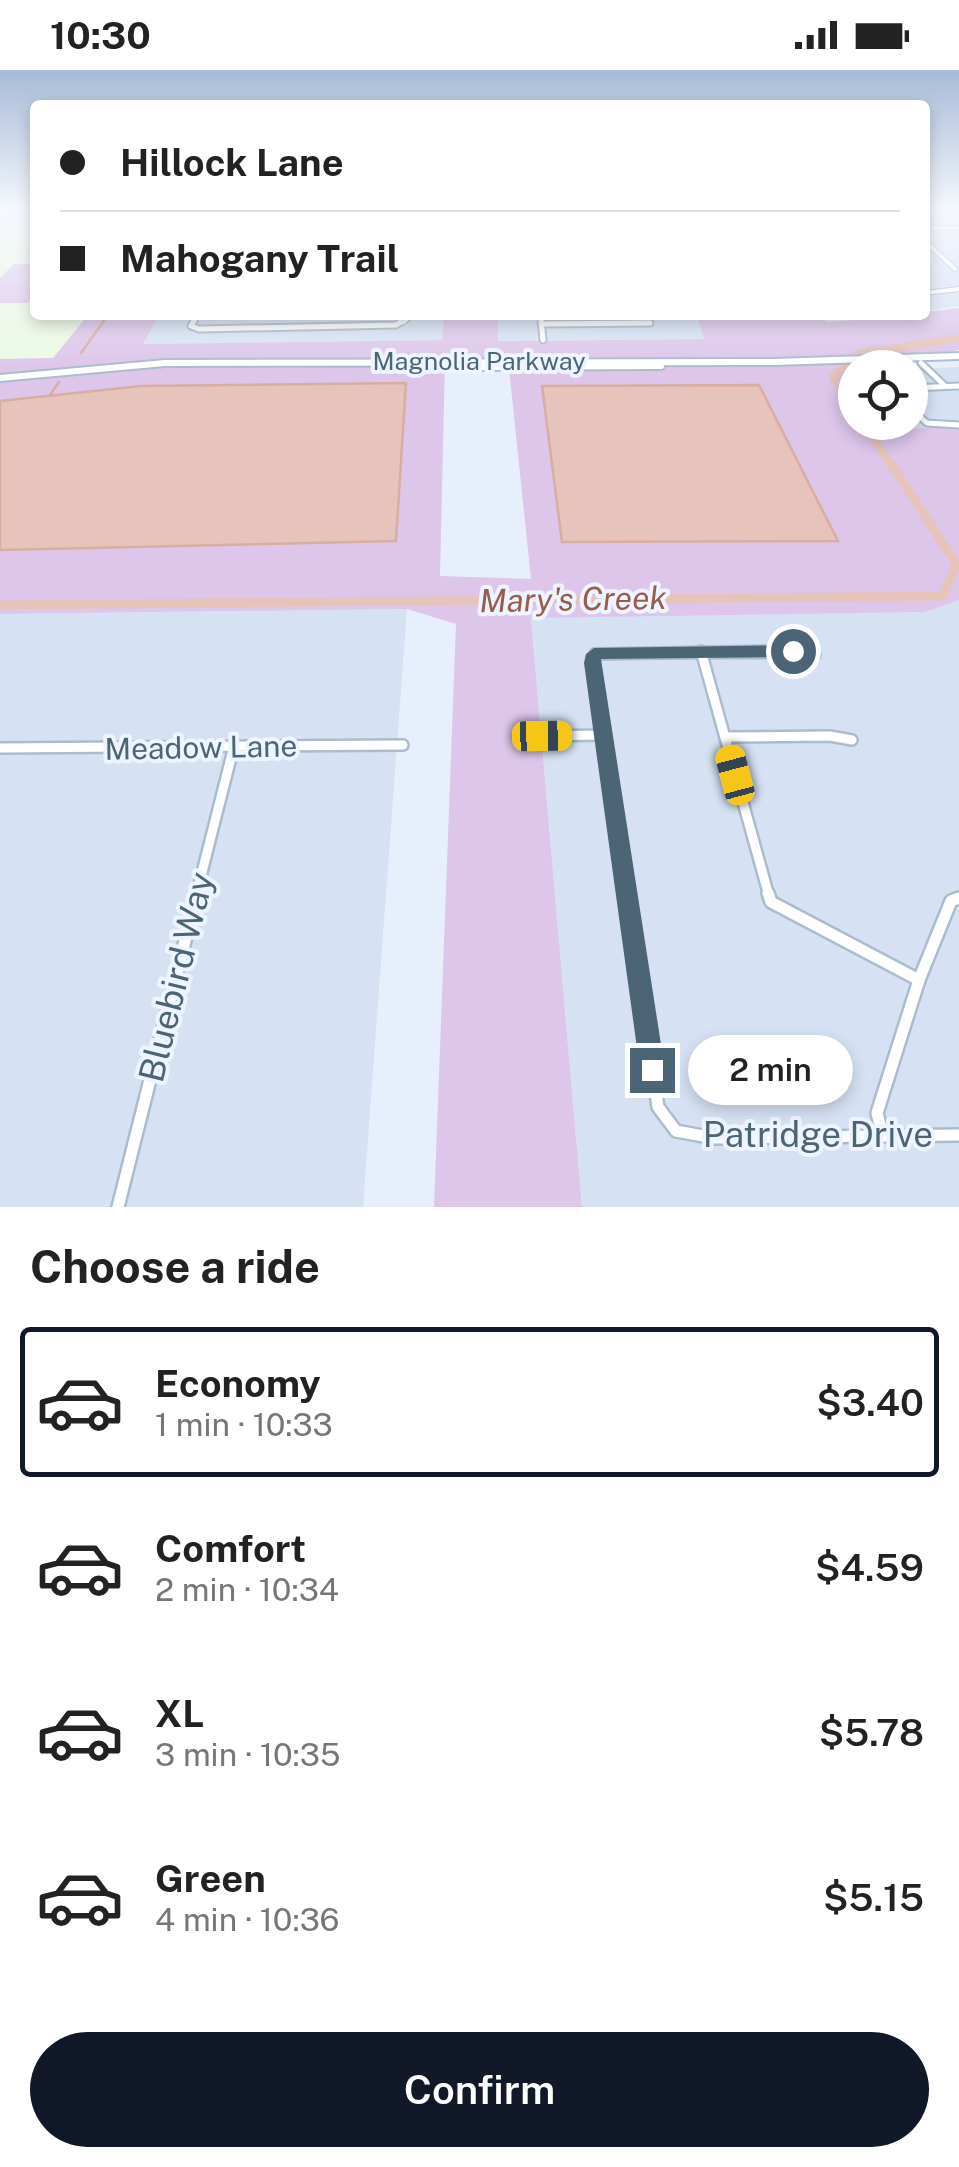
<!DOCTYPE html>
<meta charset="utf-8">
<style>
body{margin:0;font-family:"Public Sans",sans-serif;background:#f6f6f6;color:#222;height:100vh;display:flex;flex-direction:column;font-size:38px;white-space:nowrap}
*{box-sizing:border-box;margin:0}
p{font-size:32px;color:#767676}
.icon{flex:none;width:55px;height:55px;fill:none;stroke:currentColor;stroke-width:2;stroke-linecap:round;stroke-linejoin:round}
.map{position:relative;height:1137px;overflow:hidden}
.sheet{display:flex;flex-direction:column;background:#fff;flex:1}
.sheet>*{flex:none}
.top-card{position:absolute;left:30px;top:30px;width:900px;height:220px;border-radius:10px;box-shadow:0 5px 15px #0003;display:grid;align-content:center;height:220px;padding:0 30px;background:#fff}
.buttons{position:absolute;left:838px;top:280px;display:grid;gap:20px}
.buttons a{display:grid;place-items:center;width:90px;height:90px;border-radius:50%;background:#fff;box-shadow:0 5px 15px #0003;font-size:50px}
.end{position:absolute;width:45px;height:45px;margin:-22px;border:12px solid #4c6576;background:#fff;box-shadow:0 0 0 5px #fff}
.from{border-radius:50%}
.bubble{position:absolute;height:70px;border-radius:35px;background:#fff;box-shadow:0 5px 15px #0003;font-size:32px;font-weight:600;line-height:70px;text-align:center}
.car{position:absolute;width:30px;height:60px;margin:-30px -15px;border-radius:12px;box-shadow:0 0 8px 2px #0007;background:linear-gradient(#f5c518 24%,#345 0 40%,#f5c518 0 76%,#345 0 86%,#f5c518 0)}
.top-card b{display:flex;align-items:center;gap:35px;height:95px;font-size:38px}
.top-card b+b{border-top:2px solid #e0e0e0}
.top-card i{width:25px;height:25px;background:#222}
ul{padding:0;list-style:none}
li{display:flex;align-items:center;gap:30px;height:150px;margin:0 20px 15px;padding:0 10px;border:5px solid transparent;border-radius:10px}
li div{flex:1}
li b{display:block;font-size:38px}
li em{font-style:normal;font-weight:600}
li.selected{border-color:#111827}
li>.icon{width:90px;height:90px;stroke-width:1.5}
h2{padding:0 30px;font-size:45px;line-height:120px}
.cta{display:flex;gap:20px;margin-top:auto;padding:20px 30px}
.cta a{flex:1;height:115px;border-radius:60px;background:#111827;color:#fff;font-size:40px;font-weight:600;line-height:115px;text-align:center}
.status{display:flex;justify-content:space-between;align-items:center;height:70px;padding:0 50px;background:#fff;direction:ltr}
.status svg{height:28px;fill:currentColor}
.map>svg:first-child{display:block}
</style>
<div class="status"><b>10:30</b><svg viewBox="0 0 49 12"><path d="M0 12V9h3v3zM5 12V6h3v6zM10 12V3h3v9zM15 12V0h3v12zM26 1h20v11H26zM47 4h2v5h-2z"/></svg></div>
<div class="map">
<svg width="959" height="1137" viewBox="0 0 959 1137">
<rect width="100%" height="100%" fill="#e8effc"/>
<g fill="#d6e2f4">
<path d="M 925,139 L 959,139 L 959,236 L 925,241 Z"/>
<path d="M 159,245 L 444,245 L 443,270 L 141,274 Z"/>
<path d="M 497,245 L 784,245 L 785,246 L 698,246 L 705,269 L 498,271 Z"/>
<path d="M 959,297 L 959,356 L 885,360 L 879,353 L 910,352 L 910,299 Z"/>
<path d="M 959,530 L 959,1137 L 582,1137 L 531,547 L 925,542 Z"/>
<path d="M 407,539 L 363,1137 L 0,1137 L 0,544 Z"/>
</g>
<path fill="#ebf9e4" d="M 0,139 L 35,139 L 35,245 L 88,245 L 53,288 L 0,289 Z"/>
<g fill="#ddc6ea" fill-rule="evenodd">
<path d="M 14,194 L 35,194 L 35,225 L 28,233 L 0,233 L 0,208 Z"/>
<path d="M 959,238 L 959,280 L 855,298 L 855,352 L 879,353 L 885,360 L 959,356 L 959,530 L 925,542 L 531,548 L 582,1137 L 434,1137 L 456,554 L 407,539 L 0,544 L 0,289 L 53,288 L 88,245 L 159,245 L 143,274 L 442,270 L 444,245 L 497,245 L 498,271 L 704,269 L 697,246 L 813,246 L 828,252 L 925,245 L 925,242 ZM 445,289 L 508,289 L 531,509 L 440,506 Z"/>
</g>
<g fill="#e6c4bc" stroke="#d8ada2" stroke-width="2.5">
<path d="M 406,313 L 396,471 L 0,480 L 0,331 L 141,316 Z"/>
<path d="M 759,315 L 838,471 L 562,472 L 542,316 Z"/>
</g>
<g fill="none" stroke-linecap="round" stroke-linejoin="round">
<g stroke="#d8ada2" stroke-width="2.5">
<path d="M 81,283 L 108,245"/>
<path d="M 50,325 L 59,312"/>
</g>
<g stroke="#e6c4bc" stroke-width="8">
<path d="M 855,340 L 833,307 L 858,284 L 959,268"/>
<path d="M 863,352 L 892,397"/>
</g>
<path stroke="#e6c4bc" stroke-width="9" d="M 0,535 L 942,526 L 957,495 L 891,394"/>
<defs>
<g id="minor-far4">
<path d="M 948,139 L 959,148"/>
<path d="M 925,158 L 959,158"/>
<path d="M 925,171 L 955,199"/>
<path d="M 925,223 L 959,219"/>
<path d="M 540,245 L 541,252"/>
<path d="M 193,252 L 197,245"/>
<path d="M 404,252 L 407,245"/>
</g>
<g id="minor-far3">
<path d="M 195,249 L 191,256 L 199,259 L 396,255 L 406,249"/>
<path d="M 541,249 L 543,270"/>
<path d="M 541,254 L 650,253"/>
<path d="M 921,293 L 945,316"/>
<path d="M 910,318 L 959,316"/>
<path d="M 910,338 L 927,353 L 959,355"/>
</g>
<path id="minor-far2" d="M 619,584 L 808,584"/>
<g id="minor-far1">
<path d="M 701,581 L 769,826"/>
<path d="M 794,581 L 815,585"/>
<path d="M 542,666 L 603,665"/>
<path d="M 725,667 L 830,666 L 852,670"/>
<path d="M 0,678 L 403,675"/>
<path d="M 196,826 L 234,676"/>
<path d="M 627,826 L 592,593 L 595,584 L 784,581"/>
</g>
<g id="minor">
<path d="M 626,823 L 658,1037 L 676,1061 L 714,1068 L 959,1065"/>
<path d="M 768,823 L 771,832 L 919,910"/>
<path d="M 883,1066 L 877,1043 L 919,910 L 951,831 L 959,828"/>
<path d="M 118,1137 L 197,823"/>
</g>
<g id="tertiary">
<path d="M 477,297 L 661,296"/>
<path d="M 0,308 L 165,293 L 774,292 L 959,286"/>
</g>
</defs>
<use href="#minor-far4" stroke="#abbccc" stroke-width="6"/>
<use href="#minor-far3" stroke="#abbccc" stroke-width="9"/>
<use href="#minor-far2" stroke="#abbccc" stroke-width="11"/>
<use href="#minor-far1" stroke="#abbccc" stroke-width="14"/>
<use href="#minor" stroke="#abbccc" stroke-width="16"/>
<use href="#tertiary" stroke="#abbccc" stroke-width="10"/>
<use href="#minor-far4" stroke="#fff" stroke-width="4"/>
<use href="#minor-far3" stroke="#fff" stroke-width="5"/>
<use href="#minor-far2" stroke="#fff" stroke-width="6"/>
<use href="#minor-far1" stroke="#fff" stroke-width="9"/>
<use href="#minor" stroke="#fff" stroke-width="11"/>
<use href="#tertiary" stroke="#fff" stroke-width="6"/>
</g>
<linearGradient id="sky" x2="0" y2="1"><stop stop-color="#a7bad6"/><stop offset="0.47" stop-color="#f5f8fe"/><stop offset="1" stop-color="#f5f8fe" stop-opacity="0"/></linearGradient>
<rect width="959" height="298" fill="url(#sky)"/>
<path fill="#4c6576" d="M 793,575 L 801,581 L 793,587 L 601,589 L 665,1000 L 661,1009 L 652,1012 L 643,1009 L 640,1000 L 584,593 L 586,584 L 594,578 Z"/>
<g text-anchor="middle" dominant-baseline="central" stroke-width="8" stroke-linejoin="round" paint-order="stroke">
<g font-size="25" fill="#4c6576" stroke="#eef4ff">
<text x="479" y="291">Magnolia Parkway</text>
</g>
<g font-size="30" fill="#4c6576" stroke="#eef4ff">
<text transform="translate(201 677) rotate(-1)">Meadow Lane</text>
</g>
<g font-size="32" font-style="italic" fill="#975c4c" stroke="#eef4ff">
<text transform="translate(573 529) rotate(-1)">Mary's Creek</text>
</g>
<g font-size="35" fill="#4c6576" stroke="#eef4ff">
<text transform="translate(176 907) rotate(-76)">Bluebird Way</text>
<text x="818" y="1064">Patridge Drive</text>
</g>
</g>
</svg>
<div class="buttons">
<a><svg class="icon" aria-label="locate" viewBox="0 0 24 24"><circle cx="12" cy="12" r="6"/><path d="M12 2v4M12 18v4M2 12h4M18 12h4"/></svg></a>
</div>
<i class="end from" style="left:793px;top:581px"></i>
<i class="end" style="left:652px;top:1000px"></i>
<div class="bubble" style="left:688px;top:965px;width:165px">2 min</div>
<i class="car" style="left:542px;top:666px;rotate:89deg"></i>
<i class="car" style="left:735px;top:705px;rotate:345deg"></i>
<div class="top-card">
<b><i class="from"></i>Hillock Lane</b>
<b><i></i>Mahogany Trail</b>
</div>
</div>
<section class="sheet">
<h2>Choose a ride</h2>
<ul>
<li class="selected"><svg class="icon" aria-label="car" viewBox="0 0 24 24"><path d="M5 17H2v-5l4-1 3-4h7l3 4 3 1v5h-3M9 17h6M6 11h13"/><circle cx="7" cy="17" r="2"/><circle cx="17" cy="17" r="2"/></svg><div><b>Economy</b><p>1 min · 10:33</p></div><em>$3.40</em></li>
<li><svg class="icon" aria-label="car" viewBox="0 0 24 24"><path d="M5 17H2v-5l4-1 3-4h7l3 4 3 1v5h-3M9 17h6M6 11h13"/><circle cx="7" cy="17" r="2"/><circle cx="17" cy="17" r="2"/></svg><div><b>Comfort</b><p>2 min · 10:34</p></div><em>$4.59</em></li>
<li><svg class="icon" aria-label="car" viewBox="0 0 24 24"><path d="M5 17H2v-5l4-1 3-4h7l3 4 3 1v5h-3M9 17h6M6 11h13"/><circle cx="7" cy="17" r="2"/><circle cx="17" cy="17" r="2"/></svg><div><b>XL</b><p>3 min · 10:35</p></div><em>$5.78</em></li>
<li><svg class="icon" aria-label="car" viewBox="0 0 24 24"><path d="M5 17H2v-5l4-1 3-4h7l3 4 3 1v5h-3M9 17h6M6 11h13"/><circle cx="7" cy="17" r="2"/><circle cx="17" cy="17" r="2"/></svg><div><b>Green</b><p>4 min · 10:36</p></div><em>$5.15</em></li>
</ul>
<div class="cta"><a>Confirm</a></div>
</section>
